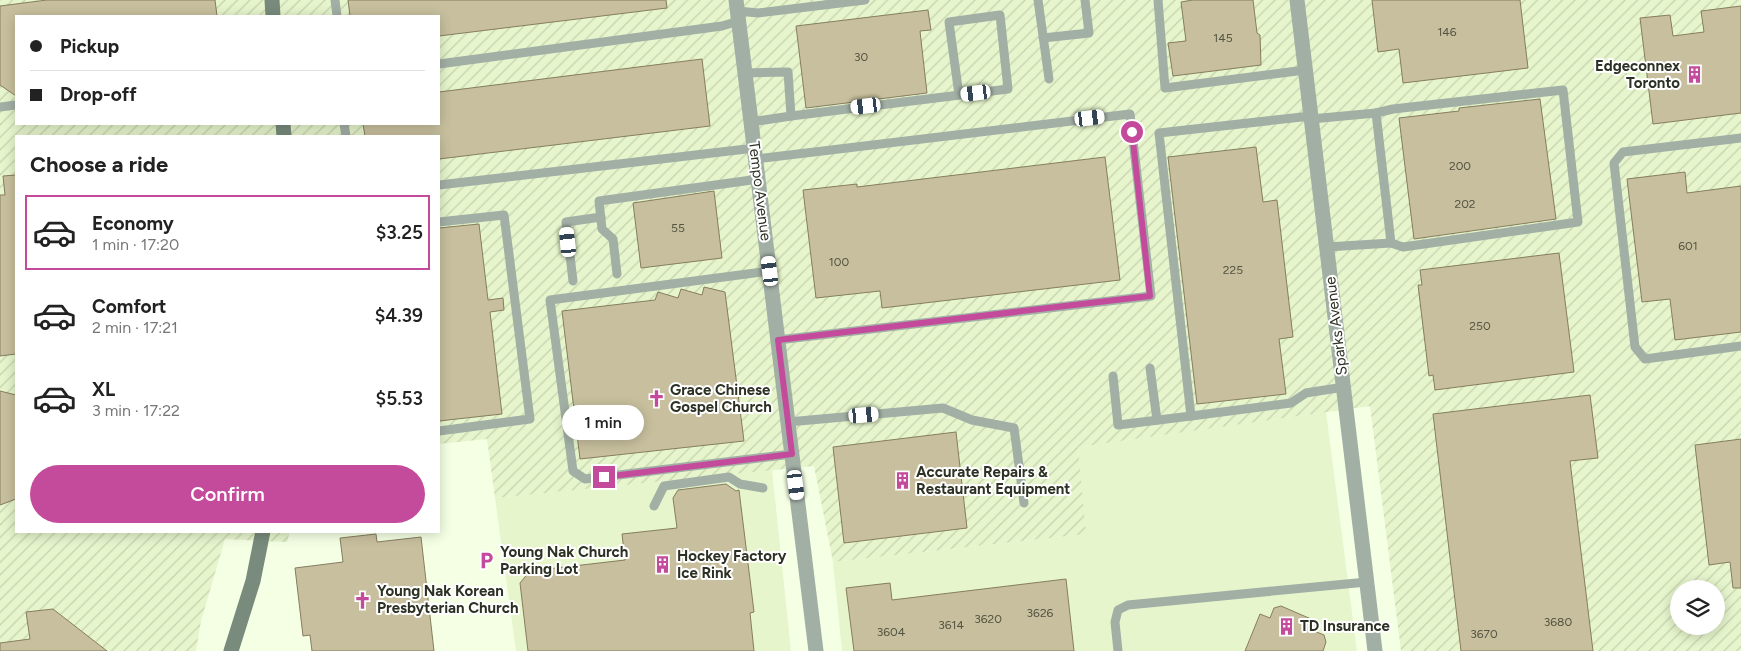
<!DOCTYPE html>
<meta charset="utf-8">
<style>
body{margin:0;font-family:Figtree,sans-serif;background:#f6f6f6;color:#222;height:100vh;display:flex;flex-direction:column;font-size:19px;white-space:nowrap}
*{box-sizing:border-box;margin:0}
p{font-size:16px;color:#767676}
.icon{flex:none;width:28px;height:28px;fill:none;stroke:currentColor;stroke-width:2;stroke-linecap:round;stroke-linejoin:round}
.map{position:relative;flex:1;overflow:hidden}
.details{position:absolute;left:15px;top:135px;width:425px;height:398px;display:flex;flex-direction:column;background:#fff;border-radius:0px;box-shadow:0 2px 12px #0003}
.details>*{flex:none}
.top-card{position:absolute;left:15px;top:15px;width:425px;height:110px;border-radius:0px;box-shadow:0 2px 12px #0003;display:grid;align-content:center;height:110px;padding:0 15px;background:#fff}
.tools{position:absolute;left:1670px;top:580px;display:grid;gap:10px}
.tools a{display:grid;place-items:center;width:55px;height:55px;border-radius:50%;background:#fff;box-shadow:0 2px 12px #0003;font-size:25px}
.end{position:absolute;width:22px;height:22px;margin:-11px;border:6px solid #c44a9b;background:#fff;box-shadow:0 0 0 2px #fff}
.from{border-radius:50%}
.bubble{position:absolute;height:35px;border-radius:18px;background:#fff;box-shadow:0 2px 12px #0003;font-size:16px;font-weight:600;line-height:35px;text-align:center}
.car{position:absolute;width:15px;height:30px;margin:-15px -8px;border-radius:6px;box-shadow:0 0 4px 1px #0007;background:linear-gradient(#fff 24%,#345 0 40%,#fff 0 76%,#345 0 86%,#fff 0)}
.top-card b{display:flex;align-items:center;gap:18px;height:48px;font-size:19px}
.top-card b+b{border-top:1px solid #e0e0e0}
.top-card i{width:12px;height:12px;background:#222}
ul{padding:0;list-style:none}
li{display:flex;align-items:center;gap:15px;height:75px;margin:0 10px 8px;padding:0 5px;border:2px solid transparent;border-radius:0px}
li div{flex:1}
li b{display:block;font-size:19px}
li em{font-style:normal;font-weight:600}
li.on{border-color:#c44a9b}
li>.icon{width:45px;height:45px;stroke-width:1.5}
h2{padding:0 15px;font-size:22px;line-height:60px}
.action{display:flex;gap:10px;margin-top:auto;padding:10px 15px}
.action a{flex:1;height:58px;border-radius:30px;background:#c44a9b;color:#fff;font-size:20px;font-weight:600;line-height:58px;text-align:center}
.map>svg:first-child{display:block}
</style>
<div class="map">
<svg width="1741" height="651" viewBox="0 0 1741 651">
<defs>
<pattern id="industrial-furrows" width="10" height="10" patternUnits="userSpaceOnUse" patternTransform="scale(1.25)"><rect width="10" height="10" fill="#e6f5cc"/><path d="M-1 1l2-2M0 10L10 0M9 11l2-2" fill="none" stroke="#c6d2af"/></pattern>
</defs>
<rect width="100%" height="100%" fill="#f4ffe4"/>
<g fill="#e6f5cc">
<path d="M 1326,412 L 1357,651 L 842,651 L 833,562 L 1085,534 L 1078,447 Z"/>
<path d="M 772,470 L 791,651 L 516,651 L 495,498 Z"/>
</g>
<path fill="url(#industrial-furrows)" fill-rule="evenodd" d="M 0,0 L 1741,0 L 1741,651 L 1401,651 L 1370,406 L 1078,447 L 1086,534 L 833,562 L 814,466 L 495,498 L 487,439 L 439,444 L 439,136 L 16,136 L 16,531 L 290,531 L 287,542 L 225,539 L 201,621 L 196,651 L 0,651 ZM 16,16 L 439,16 L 439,124 L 16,124 ZM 1679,589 L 1716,589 L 1716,626 L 1679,626 Z"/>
<g fill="#c7bf9d" stroke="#857e5e">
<path d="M 47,0 L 215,0 L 217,16 L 16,16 L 16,96 L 0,85 L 0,6 Z"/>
<path d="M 348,0 L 666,0 L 667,8 L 439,36 L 439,16 L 350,16 Z"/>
<path d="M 1193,0 L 1253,0 L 1257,33 L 1260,35 L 1261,65 L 1173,76 L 1168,43 L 1186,41 L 1181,2 Z"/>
<path d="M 1372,0 L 1520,0 L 1528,68 L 1403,83 L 1399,49 L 1378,52 Z"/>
<path d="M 1741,6 L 1741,113 L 1653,124 L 1640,18 L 1670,15 L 1673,36 L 1704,32 L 1701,11 Z"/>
<path d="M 928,10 L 931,30 L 920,31 L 927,93 L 806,108 L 796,26 Z"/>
<path d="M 702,59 L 710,126 L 439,159 L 439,136 L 365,136 L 363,124 L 439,124 L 439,92 Z"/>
<path d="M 1540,99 L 1556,219 L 1414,239 L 1399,118 L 1459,111 L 1459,108 Z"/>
<path d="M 1256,147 L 1263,202 L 1277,200 L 1293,337 L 1279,339 L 1286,394 L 1197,404 L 1168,157 Z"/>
<path d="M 1105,157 L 1120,280 L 882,308 L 880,291 L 816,298 L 803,190 L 857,184 L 857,187 Z"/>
<path d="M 1685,172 L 1687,193 L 1741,186 L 1741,332 L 1675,340 L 1670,299 L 1642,302 L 1627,179 Z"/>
<path d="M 16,175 L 16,354 L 0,356 L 0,195 L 5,195 L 3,176 Z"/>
<path d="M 714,191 L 722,258 L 641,268 L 633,203 Z"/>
<path d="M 479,224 L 488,300 L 503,298 L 504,310 L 490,312 L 502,414 L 439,421 L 439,228 Z"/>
<path d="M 1559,253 L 1574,372 L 1435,390 L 1433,375 L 1429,376 L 1418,285 L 1422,285 L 1420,270 Z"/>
<path d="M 704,287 L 725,292 L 744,441 L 580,459 L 562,311 L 655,300 L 658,292 L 678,298 L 681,289 L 702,295 Z"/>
<path d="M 0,391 L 16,395 L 16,499 L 0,505 Z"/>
<path d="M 1590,395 L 1598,458 L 1570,461 L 1593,651 L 1461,651 L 1433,414 Z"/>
<path d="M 956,432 L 967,528 L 844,543 L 833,447 Z"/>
<path d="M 1741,439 L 1741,588 L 1733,588 L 1730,562 L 1709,565 L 1695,445 Z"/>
<path d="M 726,484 L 736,491 L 739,490 L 754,612 L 750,613 L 754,651 L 528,651 L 520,583 L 530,571 L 625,560 L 622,534 L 677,528 L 673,498 L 678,490 Z"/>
<path d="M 376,534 L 377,542 L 421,537 L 434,651 L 312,651 L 310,635 L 303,636 L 295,568 L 343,562 L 340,538 Z"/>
<path d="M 1066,579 L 1074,651 L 854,651 L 846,588 L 890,583 L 892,600 Z"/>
<path d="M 1281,606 L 1318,622 L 1314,631 L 1324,635 L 1326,642 L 1323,651 L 1245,651 L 1260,614 L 1270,618 L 1274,608 Z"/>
<path d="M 53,609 L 107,651 L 0,651 L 0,643 L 30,639 L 26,612 Z"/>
</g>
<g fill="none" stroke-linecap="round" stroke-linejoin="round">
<g stroke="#a2afa5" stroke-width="9">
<path d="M 335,0 L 337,16"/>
<path d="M 1038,0 L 1049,79"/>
<path d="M 1158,0 L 1165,88 L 1305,70"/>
<path d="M 738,11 L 758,13 L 865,0"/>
<path d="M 1043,38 L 1089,33 L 1085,0"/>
<path d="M 439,64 L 722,26 L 739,21"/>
<path d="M 745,73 L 788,72 L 791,116 L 751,122"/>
<path d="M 0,107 L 16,105"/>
<path d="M 1376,113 L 1393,109 L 1563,90 L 1578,222 L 1403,247 L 1391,243"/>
<path d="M 791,116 L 1008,89 L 1000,15 L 949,22 L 959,95"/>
<path d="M 1311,116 L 1159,133 L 1191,416 L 1291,403 L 1306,393 L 1344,387"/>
<path d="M 1311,119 L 1376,113 L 1391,243 L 1327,247"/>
<path d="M 344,124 L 346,136"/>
<path d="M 1741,138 L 1623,152 L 1614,163 L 1635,347 L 1645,359 L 1741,346"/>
<path d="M 756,159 L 1130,114 L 1151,296 L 778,340"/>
<path d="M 439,185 L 755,148"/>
<path d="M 439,222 L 504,215 L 530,419 L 439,431"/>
<path d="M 770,271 L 550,300 L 573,471 L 585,479 L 792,454"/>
<path d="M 617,274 L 613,239 L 602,229 L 599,201 L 759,179"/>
<path d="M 573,281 L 566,222 L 601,217"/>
<path d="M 1150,368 L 1157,420"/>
<path d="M 1113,376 L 1118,425 L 1191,416"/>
<path d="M 788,422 L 943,408 L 972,420 L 1014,428 L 1024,503"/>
<path d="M 654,506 L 664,486 L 729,477 L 740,484 L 763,488"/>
<path d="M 1118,651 L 1115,622 L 1118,610 L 1128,605 L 1367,582"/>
</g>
<g stroke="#a2afa5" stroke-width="15">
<path d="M 736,0 L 816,651"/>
<path d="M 1297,0 L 1375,651"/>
</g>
<g stroke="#788b7c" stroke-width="15">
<path d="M 272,0 L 273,16"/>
<path d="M 283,124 L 284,136"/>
<path d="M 231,651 L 253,581 L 263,531"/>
</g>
</g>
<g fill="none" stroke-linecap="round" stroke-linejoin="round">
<path stroke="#c44a9b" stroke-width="6" d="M 604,477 L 792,454 L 778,340 L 1150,296 L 1132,132"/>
</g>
<defs>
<symbol id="building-bare" viewBox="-9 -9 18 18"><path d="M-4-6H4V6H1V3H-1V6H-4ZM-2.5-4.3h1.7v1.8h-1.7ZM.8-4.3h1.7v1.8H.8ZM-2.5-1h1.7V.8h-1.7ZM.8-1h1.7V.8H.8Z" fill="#c44a9b" stroke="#fff" stroke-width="2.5" paint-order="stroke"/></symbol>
<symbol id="church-bare" viewBox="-9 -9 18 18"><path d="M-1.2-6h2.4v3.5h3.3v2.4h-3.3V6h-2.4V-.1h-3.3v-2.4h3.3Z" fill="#c44a9b" stroke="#fff" stroke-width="2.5" paint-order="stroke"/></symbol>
<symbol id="parking-bare" viewBox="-9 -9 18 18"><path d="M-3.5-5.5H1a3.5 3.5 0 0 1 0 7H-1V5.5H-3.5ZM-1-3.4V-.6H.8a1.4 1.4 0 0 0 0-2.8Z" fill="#c44a9b" stroke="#fff" stroke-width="2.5" paint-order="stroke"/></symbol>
</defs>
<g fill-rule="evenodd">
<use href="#building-bare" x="1682" y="62" width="25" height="25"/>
<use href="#church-bare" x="644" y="386" width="25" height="25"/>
<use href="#building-bare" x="890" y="468" width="25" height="25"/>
<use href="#parking-bare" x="474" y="548" width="25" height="25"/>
<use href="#building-bare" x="650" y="552" width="25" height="25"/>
<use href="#church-bare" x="350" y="588" width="25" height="25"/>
<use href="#building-bare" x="1274" y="614" width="25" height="25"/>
</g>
<g text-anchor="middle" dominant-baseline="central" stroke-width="4" stroke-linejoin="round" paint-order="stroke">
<g font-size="12" fill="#545442">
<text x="1447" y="32">146</text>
<text x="1223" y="38">145</text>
<text x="861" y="57">30</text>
<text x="1460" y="166">200</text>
<text x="1465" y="204">202</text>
<text x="678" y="228">55</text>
<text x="1688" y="246">601</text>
<text x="839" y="262">100</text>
<text x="1233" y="270">225</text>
<text x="1480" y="326">250</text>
<text x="1040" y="613">3626</text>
<text x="988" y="619">3620</text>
<text x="1558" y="622">3680</text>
<text x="951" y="625">3614</text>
<text x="891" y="632">3604</text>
<text x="1484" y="634">3670</text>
</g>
<g font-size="15" font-weight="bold" fill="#2d3124" stroke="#fff" text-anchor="start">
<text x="1680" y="66" text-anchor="end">Edgeconnex<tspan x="1680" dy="17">Toronto</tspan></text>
<text x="670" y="390">Grace Chinese<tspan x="670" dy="17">Gospel Church</tspan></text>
<text x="916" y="472">Accurate Repairs &amp;<tspan x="916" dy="17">Restaurant Equipment</tspan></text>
<text x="500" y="552">Young Nak Church<tspan x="500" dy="17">Parking Lot</tspan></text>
<text x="677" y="556">Hockey Factory<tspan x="677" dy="17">Ice Rink</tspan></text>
<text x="377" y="591">Young Nak Korean<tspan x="377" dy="17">Presbyterian Church</tspan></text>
<text x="1300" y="626">TD Insurance</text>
</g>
<g font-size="15" fill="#2d3124" stroke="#fff">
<text transform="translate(760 191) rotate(83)">Tempo Avenue</text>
<text transform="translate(1336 326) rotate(-97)">Sparks Avenue</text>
</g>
</g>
</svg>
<div class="tools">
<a><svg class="icon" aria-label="layers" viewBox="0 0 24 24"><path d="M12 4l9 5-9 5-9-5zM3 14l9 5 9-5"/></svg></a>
</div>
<i class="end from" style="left:1132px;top:132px"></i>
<i class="end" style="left:604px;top:477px"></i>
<div class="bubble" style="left:562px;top:405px;width:82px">1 min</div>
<i class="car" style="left:976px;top:93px;rotate:263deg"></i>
<i class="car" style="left:866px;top:106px;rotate:263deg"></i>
<i class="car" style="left:1090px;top:118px;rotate:83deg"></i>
<i class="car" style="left:568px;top:242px;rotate:354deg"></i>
<i class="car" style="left:770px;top:271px;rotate:353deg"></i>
<i class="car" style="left:864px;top:415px;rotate:85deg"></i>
<i class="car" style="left:796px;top:485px;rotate:173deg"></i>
<div class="top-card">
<b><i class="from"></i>Pickup</b>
<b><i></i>Drop-off</b>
</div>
<section class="details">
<h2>Choose a ride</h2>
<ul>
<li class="on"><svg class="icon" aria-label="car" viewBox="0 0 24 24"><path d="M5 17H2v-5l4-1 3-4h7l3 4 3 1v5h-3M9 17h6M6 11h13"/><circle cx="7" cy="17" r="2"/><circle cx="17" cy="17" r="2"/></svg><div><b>Economy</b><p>1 min · 17:20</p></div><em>$3.25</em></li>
<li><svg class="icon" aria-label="car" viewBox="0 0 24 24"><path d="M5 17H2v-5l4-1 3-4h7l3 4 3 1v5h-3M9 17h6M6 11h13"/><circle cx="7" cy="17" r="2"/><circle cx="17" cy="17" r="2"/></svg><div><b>Comfort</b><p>2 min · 17:21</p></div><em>$4.39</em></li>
<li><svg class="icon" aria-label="car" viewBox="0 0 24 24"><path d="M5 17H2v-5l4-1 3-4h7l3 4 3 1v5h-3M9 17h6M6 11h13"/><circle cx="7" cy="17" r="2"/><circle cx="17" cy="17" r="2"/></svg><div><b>XL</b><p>3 min · 17:22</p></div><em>$5.53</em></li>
</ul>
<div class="action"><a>Confirm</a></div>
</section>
</div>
